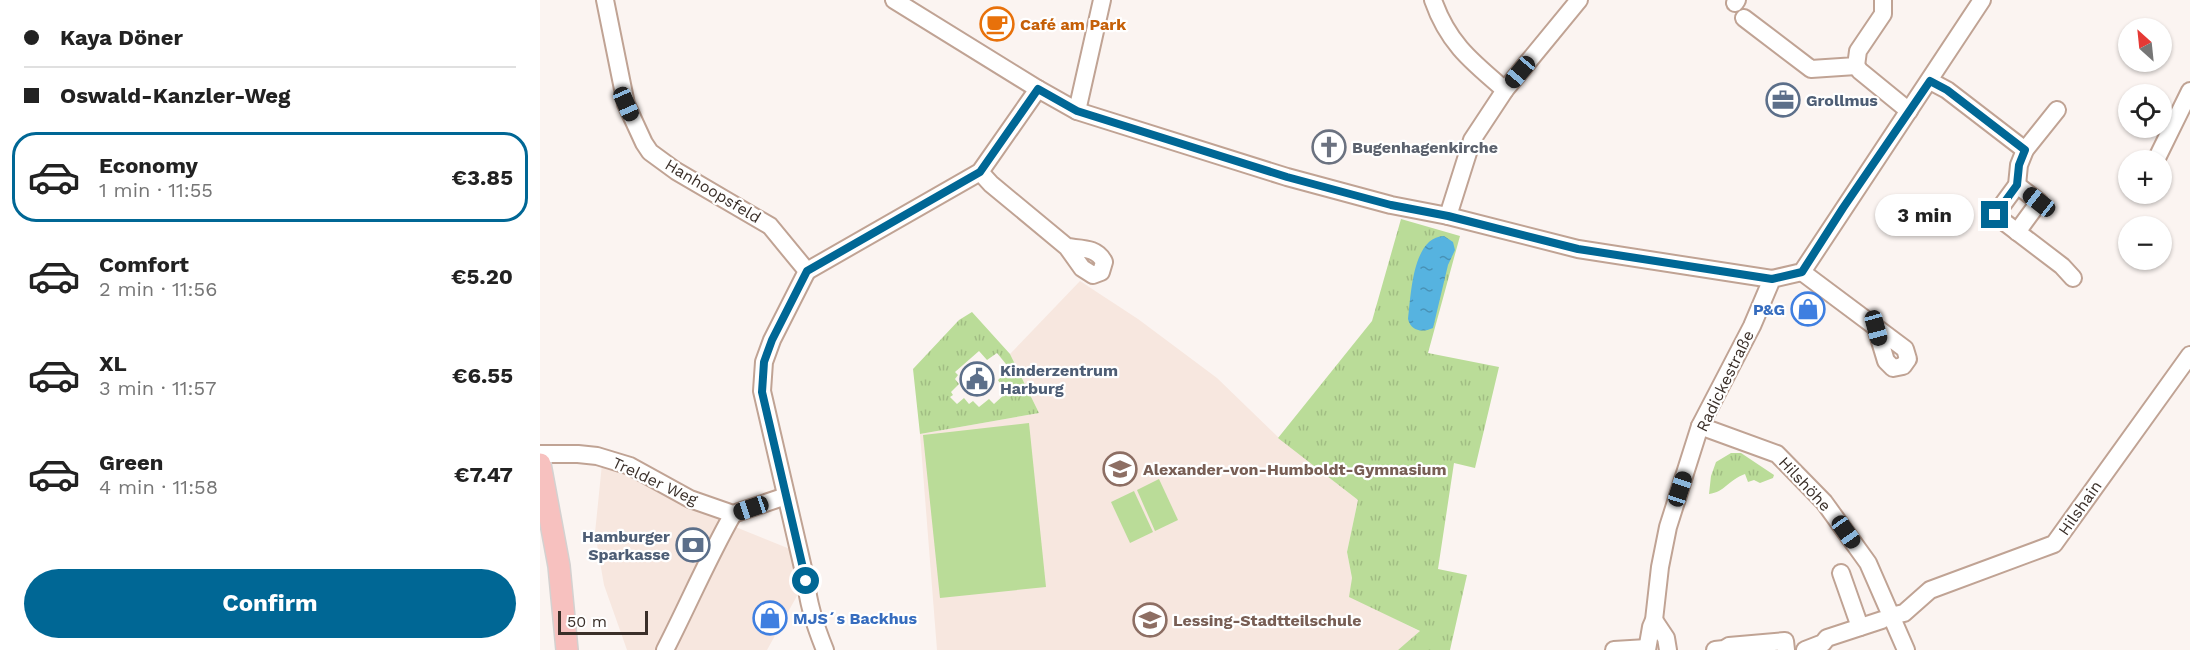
<!DOCTYPE html>
<meta charset="utf-8">
<style>
body{margin:0;font-family:"Work Sans",sans-serif;background:#f6f6f6;color:#222;height:100vh;display:flex;flex-direction:column;font-size:22px;white-space:nowrap}
*{box-sizing:border-box;margin:0}
p{font-size:20px;color:#767676}
.icon{flex:none;width:33px;height:33px;fill:none;stroke:currentColor;stroke-width:2;stroke-linecap:round;stroke-linejoin:round}
.map{position:relative;flex:1;overflow:hidden}
.details{display:flex;flex-direction:column;background:#fff;width:540px}
.details>*{flex:none}
.banner{display:grid;align-content:center;height:132px;padding:0 24px;background:#fff}
.needle{width:39px;rotate:333deg}
.controls{position:absolute;left:1578px;top:18px;display:grid;gap:12px}
.controls a{display:grid;place-items:center;width:54px;height:54px;border-radius:50%;background:#fff;box-shadow:0 2px 4px #0004;font-size:30px}
.scale{position:absolute;left:18px;bottom:15px;width:90px;box-sizing:border-box;padding-left:6px;border:3px solid #3a2f29;border-top:0;font-size:16px;line-height:21px;white-space:nowrap;color:#3a2f29;-webkit-text-stroke:4px #fff;paint-order:stroke}
.end{position:absolute;width:27px;height:27px;margin:-14px;border:8px solid #006795;background:#fff;box-shadow:0 0 0 3px #fff}
.from{border-radius:50%}
.bubble{position:absolute;height:42px;border-radius:21px;background:#fff;box-shadow:0 2px 4px #0004;font-size:20px;font-weight:700;line-height:42px;text-align:center}
.car{position:absolute;width:18px;height:36px;margin:-18px -9px;border-radius:8px;box-shadow:0 0 4px 2px #0007;background:linear-gradient(#222 24%,#8ab4d8 0 40%,#222 0 76%,#8ab4d8 0 86%,#222 0)}
.banner b{display:flex;align-items:center;gap:21px;height:57px;font-size:22px}
.banner b+b{border-top:2px solid #e0e0e0}
.banner i{width:15px;height:15px;background:#222}
ul{padding:0;list-style:none}
li{display:flex;align-items:center;gap:18px;height:90px;margin:0 12px 9px;padding:0 12px;border:3px solid transparent;border-radius:24px}
li div{flex:1}
li b{display:block;font-size:22px}
li em{font-style:normal;font-weight:700}
li.active{border-color:#006795}
li>.icon{width:54px;height:54px;stroke-width:1.5}
.action{display:flex;gap:12px;margin-top:auto;padding:12px 24px}
.action a{flex:1;height:69px;border-radius:36px;background:#006795;color:#fff;font-size:24px;font-weight:700;line-height:69px;text-align:center}
main{display:flex;flex:1;min-height:0}
.map>svg:first-child{display:block}
</style>
<main>
<section class="details">
<div class="banner">
<b><i class="from"></i>Kaya Döner</b>
<b><i></i>Oswald-Kanzler-Weg</b>
</div>
<ul>
<li class="active"><svg class="icon" aria-label="car" viewBox="0 0 24 24"><path d="M5 17H2v-5l4-1 3-4h7l3 4 3 1v5h-3M9 17h6M6 11h13"/><circle cx="7" cy="17" r="2"/><circle cx="17" cy="17" r="2"/></svg><div><b>Economy</b><p>1 min · 11:55</p></div><em>€3.85</em></li>
<li><svg class="icon" aria-label="car" viewBox="0 0 24 24"><path d="M5 17H2v-5l4-1 3-4h7l3 4 3 1v5h-3M9 17h6M6 11h13"/><circle cx="7" cy="17" r="2"/><circle cx="17" cy="17" r="2"/></svg><div><b>Comfort</b><p>2 min · 11:56</p></div><em>€5.20</em></li>
<li><svg class="icon" aria-label="car" viewBox="0 0 24 24"><path d="M5 17H2v-5l4-1 3-4h7l3 4 3 1v5h-3M9 17h6M6 11h13"/><circle cx="7" cy="17" r="2"/><circle cx="17" cy="17" r="2"/></svg><div><b>XL</b><p>3 min · 11:57</p></div><em>€6.55</em></li>
<li><svg class="icon" aria-label="car" viewBox="0 0 24 24"><path d="M5 17H2v-5l4-1 3-4h7l3 4 3 1v5h-3M9 17h6M6 11h13"/><circle cx="7" cy="17" r="2"/><circle cx="17" cy="17" r="2"/></svg><div><b>Green</b><p>4 min · 11:58</p></div><em>€7.47</em></li>
</ul>
<div class="action"><a>Confirm</a></div>
</section>
<div class="map">
<svg width="1650" height="650" viewBox="0 0 1650 650">
<defs>
<pattern id="grass-tufts" width="24" height="20" patternUnits="userSpaceOnUse" patternTransform="scale(1.5)"><rect width="24" height="20" fill="#badc98"/><path d="M3 7l-1-3M5 7V3M7 7l1-3M15 17l-1-3M17 17v-4M19 17l1-3" fill="none" stroke="#a1bd83"/></pattern>
<pattern id="water-ripples" width="26" height="14" patternUnits="userSpaceOnUse" patternTransform="scale(1.5)"><rect width="26" height="14" fill="#56b3e0"/><path d="M2 4q2-2 4 0t4 0M15 11q2-2 4 0t4 0" fill="none" stroke="#4892b6"/></pattern>
</defs>
<rect width="100%" height="100%" fill="#fbf4f1"/>
<g fill="#f7e7df">
<path d="M 540,281 L 598,319 L 677,378 L 738,437 L 818,500 L 807,552 L 812,578 L 810,596 L 881,632 L 858,650 L 397,650 L 380,434 L 499,413 L 470,354 Z"/>
<path d="M 62,464 L 90,473 L 193,526 L 250,549 L 258,594 L 227,650 L 87,650 L 64,585 L 55,533 Z"/>
</g>
<g fill="url(#grass-tufts)" fill-rule="evenodd">
<path d="M 861,219 L 920,236 L 888,353 L 959,367 L 935,468 L 914,463 L 898,569 L 927,575 L 910,650 L 858,650 L 880,631 L 809,597 L 812,578 L 807,552 L 818,500 L 738,438 L 832,321 Z"/>
<path d="M 432,312 L 470,354 L 499,413 L 380,434 L 373,369 L 419,320 ZM 439,351 L 447,360 L 457,353 L 470,369 L 458,380 L 466,393 L 454,404 L 449,399 L 439,407 L 433,401 L 429,404 L 424,398 L 417,404 L 410,397 L 413,395 L 411,392 L 419,384 L 415,379 L 418,375 L 415,372 Z"/>
<path d="M 1191,453 L 1201,453 L 1234,475 L 1233,478 L 1220,483 L 1214,480 L 1208,482 L 1205,474 C 1188,480 1185,492 1169,494 L 1171,476 L 1176,462 Z"/>
</g>
<g fill="#badc98">
<path d="M 489,423 L 506,587 L 400,598 L 383,435 Z"/>
<path d="M 619,479 L 638,520 L 615,531 L 597,490 Z"/>
<path d="M 594,491 L 613,532 L 590,543 L 571,502 Z"/>
</g>
<path fill="url(#water-ripples)" d="M 904,236 L 913,242 L 915,250 L 908,265 L 893,328 C 882,333 871,331 868,319 C 871,296 872,237 904,236 Z"/>
<g fill="none" stroke-linecap="round" stroke-linejoin="round">
<defs>
<g id="minor">
<path d="M 65,0 L 86,104 L 104,143 L 110,152 L 136,171 L 230,226 L 267,271"/>
<path d="M 354,0 L 498,89 L 537,111 L 747,177 L 851,205 L 908,216 L 1038,249 L 1232,279"/>
<path d="M 893,0 C 908,43 931,61 965,90"/>
<path d="M 1195,3 L 1197,0"/>
<path d="M 1204,18 L 1271,69 L 1316,66 L 1318,51 L 1343,14 L 1343,0"/>
<path d="M 1316,66 L 1320,71 L 1369,111"/>
<path d="M 1390,81 L 1407,90 L 1485,150"/>
<path d="M 1517,110 L 1485,150 L 1479,165 L 1477,185 L 1455,215 L 1522,266 L 1533,278"/>
<path d="M 537,111 L 562,0"/>
<path d="M 1616,160 L 1650,91"/>
<path d="M 440,172 L 451,184 L 527,247 L 542,268 L 553,275 L 561,272 L 564,262 C 557,247 541,249 527,247"/>
<path d="M 1477,185 L 1499,202 L 1477,232"/>
<path d="M 908,216 L 932,140 L 965,90 L 1039,0"/>
<path d="M 267,271 L 232,340 L 224,362 L 222,391 L 266,581 C 268,605 276,628 285,650"/>
<path d="M 267,271 L 440,172 L 498,89"/>
<path d="M 1262,272 L 1365,349 L 1368,359 L 1363,366 L 1353,368 L 1346,361 L 1336,328"/>
<path d="M 1160,426 L 1237,454 L 1284,502 L 1328,563 L 1366,650"/>
<path d="M 0,454 L 38,454 L 57,456 L 90,466 L 150,499 L 193,514 L 246,496"/>
<path d="M 1301,573 L 1320,627"/>
<path d="M 1350,616 L 1364,613 L 1390,590 L 1514,544 L 1650,355"/>
<path d="M 1114,620 L 1126,638 L 1128,650"/>
<path d="M 125,650 C 148,605 168,558 193,514"/>
<path d="M 1074,650 L 1107,648"/>
<path d="M 1107,650 L 1111,627 L 1114,620 L 1120,567 L 1128,527 L 1160,426 L 1212,326 L 1232,279 L 1262,272 L 1442,0"/>
<path d="M 1175,650 L 1184,649 L 1189,646 L 1245,641 L 1246,650"/>
<path d="M 1265,650 L 1283,643 L 1287,638 L 1342,620"/>
</g>
<path id="major" d="M 0,464 L 19,566 L 27,650"/>
</defs>
<use href="#minor" stroke="#c0a394" stroke-width="20"/>
<use href="#major" stroke="#d4d1d0" stroke-width="24"/>
<use href="#minor" stroke="#fff" stroke-width="16"/>
<use href="#major" stroke="#f7c1bf" stroke-width="21"/>
</g>
<g fill="none" stroke-linecap="round" stroke-linejoin="round">
<path stroke="#006795" stroke-width="8" d="M 266,581 L 222,392 L 224,362 L 232,340 L 267,271 L 440,172 L 498,89 L 537,111 L 747,177 L 851,205 L 908,216 L 1038,249 L 1232,279 L 1262,272 L 1303,208 L 1390,81 L 1407,90 L 1485,150 L 1479,165 L 1477,185 L 1455,215"/>
</g>
<defs>
<symbol id="cafe-ring" viewBox="-11 -11 22 22"><circle r="9.5" fill="#fff" stroke="#e8710a" stroke-width="1.5"/><path d="M-5.5-4.5H6V0H3Q3 3.5 0 3.5H-2.5Q-5.5 3.5-5.5 0ZM3-3.2v2h1.7v-2ZM-6 4.5H4V6H-6Z" fill="#e8710a"/></symbol>
<symbol id="office-ring" viewBox="-11 -11 22 22"><circle r="9.5" fill="#fff" stroke="#5c6f8a" stroke-width="1.5"/><path d="M-6-3h4V-5.5h4V-3h4V5H-6ZM-1-4.5V-3h2v-1.5ZM-6 0V1H6V0Z" fill="#5c6f8a"/></symbol>
<symbol id="church-ring" viewBox="-11 -11 22 22"><circle r="9.5" fill="#fff" stroke="#6b7280" stroke-width="1.5"/><path d="M-1.2-6h2.4v3.5h3.3v2.4h-3.3V6h-2.4V-.1h-3.3v-2.4h3.3Z" fill="#6b7280"/></symbol>
<symbol id="shop-ring" viewBox="-11 -11 22 22"><circle r="9.5" fill="#fff" stroke="#3f7fe0" stroke-width="1.5"/><path d="M-5-2.5h2.3a2.7 3.5 0 0 1 5.4 0H5L5.5 6h-11ZM-1.5-2.5h3a1.5 2.3 0 0 0-3 0Z" fill="#3f7fe0"/></symbol>
<symbol id="civic-ring" viewBox="-11 -11 22 22"><circle r="9.5" fill="#fff" stroke="#5c6f8a" stroke-width="1.5"/><path d="M-.6-6.5H3V-4.5H.6V-3L4-1V1h2V6H-6V1h2V-1L-.6-3ZM-1.2 2.5V6h2.4V2.5Z" fill="#5c6f8a"/></symbol>
<symbol id="school-ring" viewBox="-11 -11 22 22"><circle r="9.5" fill="#fff" stroke="#8d6e63" stroke-width="1.5"/><path d="M0-5L7-2L0 1L-7-2ZM-4 1L0 2.5L4 1V4Q0 6-4 4Z" fill="#8d6e63"/></symbol>
<symbol id="bank-ring" viewBox="-11 -11 22 22"><circle r="9.5" fill="#fff" stroke="#5c6f8a" stroke-width="1.5"/><path d="M-6-4H6V4H-6ZM0-2.3a2.3 2.3 0 1 0 0 4.6a2.3 2.3 0 1 0 0-4.6Z" fill="#5c6f8a"/></symbol>
</defs>
<g fill-rule="evenodd">
<use href="#cafe-ring" x="438" y="5" width="38" height="38"/>
<use href="#office-ring" x="1224" y="81" width="38" height="38"/>
<use href="#church-ring" x="770" y="128" width="38" height="38"/>
<use href="#shop-ring" x="1249" y="290" width="38" height="38"/>
<use href="#civic-ring" x="418" y="360" width="38" height="38"/>
<use href="#school-ring" x="561" y="450" width="38" height="38"/>
<use href="#bank-ring" x="134" y="526" width="38" height="38"/>
<use href="#shop-ring" x="211" y="599" width="38" height="38"/>
<use href="#school-ring" x="591" y="601" width="38" height="38"/>
</g>
<g text-anchor="middle" dominant-baseline="central" stroke-width="4.5" stroke-linejoin="round" paint-order="stroke">
<g font-size="16" font-weight="bold" fill="#c56008" stroke="#fff" text-anchor="start">
<text x="480" y="24">Café am Park</text>
</g>
<g font-size="16" font-weight="bold" fill="#4e5e75" stroke="#fff" text-anchor="start">
<text x="1266" y="100">Grollmus</text>
<text x="460" y="370">Kinderzentrum<tspan x="460" dy="18">Harburg</tspan></text>
<text x="130" y="536" text-anchor="end">Hamburger<tspan x="130" dy="18">Sparkasse</tspan></text>
</g>
<g font-size="16" font-weight="bold" fill="#5b616d" stroke="#fff" text-anchor="start">
<text x="812" y="147">Bugenhagenkirche</text>
</g>
<g font-size="16" fill="#3a2f29" stroke="#fff">
<text transform="translate(173 191) rotate(31)">Hanhoopsfeld</text>
<text transform="translate(1185 381) rotate(-64)">Radickestraße</text>
<text transform="translate(115 481) rotate(25)">Trelder Weg</text>
<text transform="translate(1265 484) rotate(47)">Hilshöhe</text>
<text transform="translate(1540 508) rotate(-55)">Hilshain</text>
</g>
<g font-size="16" font-weight="bold" fill="#366cbe" stroke="#fff" text-anchor="end">
<text x="1245" y="309">P&amp;G</text>
<text x="253" y="618" text-anchor="start">MJS´s Backhus</text>
</g>
<g font-size="16" font-weight="bold" fill="#785e54" stroke="#fff" text-anchor="start">
<text x="603" y="469">Alexander-von-Humboldt-Gymnasium</text>
<text x="633" y="620">Lessing-Stadtteilschule</text>
</g>
</g>
</svg>
<div class="controls">
<a><svg class="needle" viewBox="-14 -14 28 28"><path d="M0-13l5 13h-10z" fill="#e53935"/><path d="M0 13l5-13h-10z" fill="#767676"/></svg></a>
<a><svg class="icon" aria-label="locate" viewBox="0 0 24 24"><circle cx="12" cy="12" r="6"/><path d="M12 2v4M12 18v4M2 12h4M18 12h4"/></svg></a>
<a>+</a>
<a>−</a>
</div>
<div class="scale">50 m</div>
<i class="end from" style="left:266px;top:581px"></i>
<i class="end" style="left:1455px;top:215px"></i>
<div class="bubble" style="left:1335px;top:194px;width:99px">3 min</div>
<i class="car" style="left:980px;top:72px;rotate:220deg"></i>
<i class="car" style="left:86px;top:104px;rotate:156deg"></i>
<i class="car" style="left:1499px;top:202px;rotate:308deg"></i>
<i class="car" style="left:1336px;top:328px;rotate:165deg"></i>
<i class="car" style="left:1140px;top:489px;rotate:18deg"></i>
<i class="car" style="left:211px;top:508px;rotate:251deg"></i>
<i class="car" style="left:1306px;top:532px;rotate:145deg"></i>
</div>
</main>
